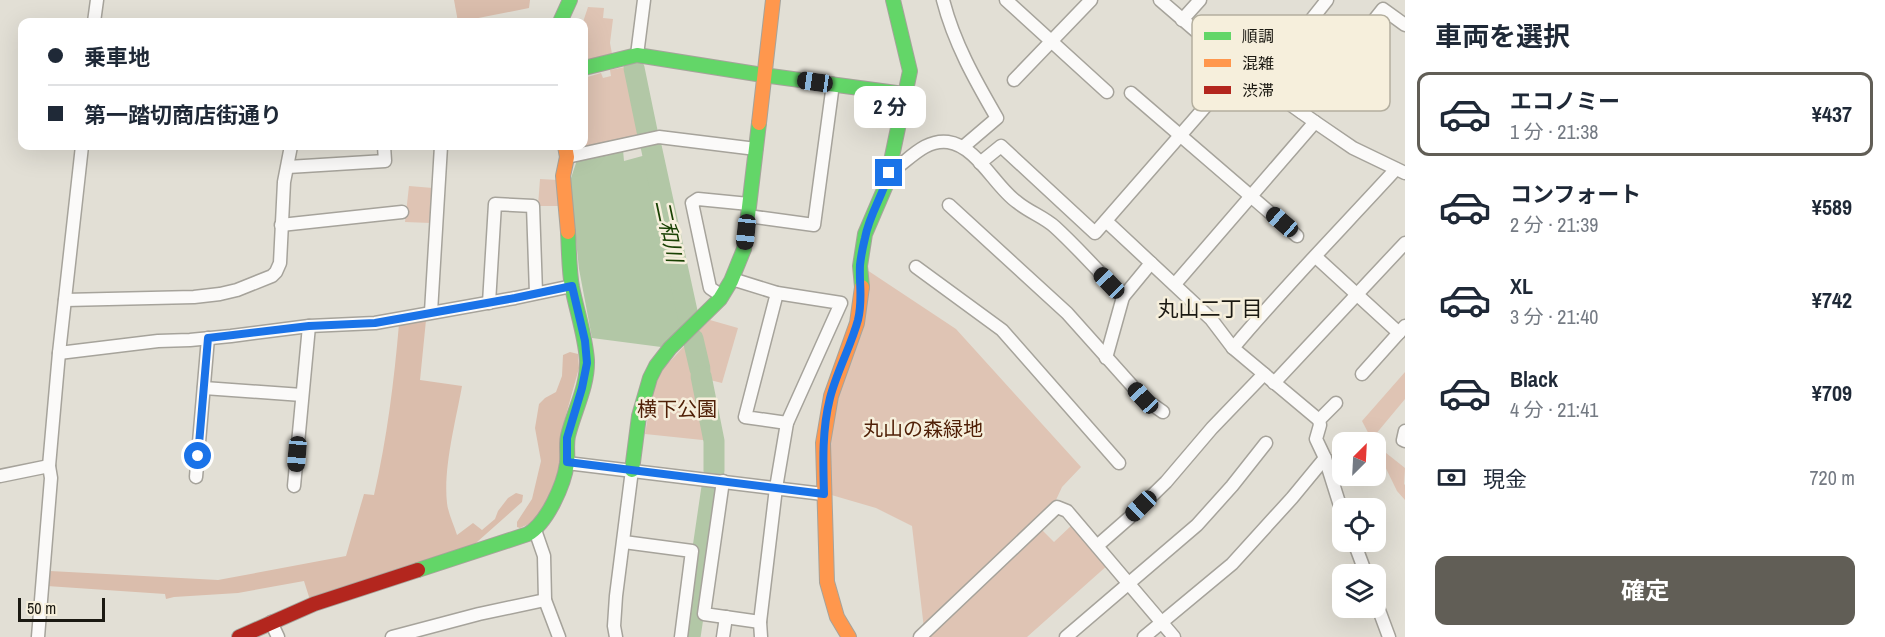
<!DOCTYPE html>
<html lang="ja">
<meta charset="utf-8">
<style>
body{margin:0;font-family:"Archivo Narrow","Noto Sans JP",sans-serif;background:#f6f6f7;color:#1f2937;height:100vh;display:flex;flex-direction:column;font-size:22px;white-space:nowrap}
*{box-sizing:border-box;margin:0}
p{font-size:20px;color:#747a83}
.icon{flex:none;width:33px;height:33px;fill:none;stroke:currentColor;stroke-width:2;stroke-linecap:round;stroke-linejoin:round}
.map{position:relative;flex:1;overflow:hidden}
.panel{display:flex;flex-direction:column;background:#fff;width:480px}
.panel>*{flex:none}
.guide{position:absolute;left:18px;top:18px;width:570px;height:132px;border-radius:12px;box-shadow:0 6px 24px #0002;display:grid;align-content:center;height:132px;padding:0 30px;background:#fff}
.needle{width:39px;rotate:24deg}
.fabs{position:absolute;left:1332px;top:432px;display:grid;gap:12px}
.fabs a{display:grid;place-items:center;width:54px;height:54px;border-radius:12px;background:#fff;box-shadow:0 6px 24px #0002;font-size:30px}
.scale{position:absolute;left:18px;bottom:15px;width:87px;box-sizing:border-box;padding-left:6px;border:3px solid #1b1912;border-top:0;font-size:16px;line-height:21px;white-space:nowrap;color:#1b1912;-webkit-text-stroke:4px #f6efdc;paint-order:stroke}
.end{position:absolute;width:27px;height:27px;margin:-14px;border:8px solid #1a73e8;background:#fff;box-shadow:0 0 0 3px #fff}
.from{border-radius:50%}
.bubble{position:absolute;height:42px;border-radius:12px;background:#fff;box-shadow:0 6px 24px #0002;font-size:20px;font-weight:700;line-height:42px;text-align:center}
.car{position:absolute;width:18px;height:36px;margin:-18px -9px;border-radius:8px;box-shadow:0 0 4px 2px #0007;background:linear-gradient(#222 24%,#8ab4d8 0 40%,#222 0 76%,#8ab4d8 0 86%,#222 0)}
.guide b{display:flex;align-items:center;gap:21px;height:57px;font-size:22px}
.guide b+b{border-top:2px solid #e0e1e3}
.guide i{width:15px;height:15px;background:#1f2937}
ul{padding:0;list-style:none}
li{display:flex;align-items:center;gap:18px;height:84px;margin:0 12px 9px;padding:0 18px;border:3px solid transparent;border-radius:12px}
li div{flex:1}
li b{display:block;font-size:22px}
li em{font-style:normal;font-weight:700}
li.current{border-color:#615e56}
li>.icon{width:54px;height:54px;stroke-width:1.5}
h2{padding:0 30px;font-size:27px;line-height:72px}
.pay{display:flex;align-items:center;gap:15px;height:66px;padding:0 30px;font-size:22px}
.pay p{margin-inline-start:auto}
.action{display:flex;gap:12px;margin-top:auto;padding:12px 30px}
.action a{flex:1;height:69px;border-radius:12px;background:#615e56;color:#fff;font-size:24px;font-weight:700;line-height:69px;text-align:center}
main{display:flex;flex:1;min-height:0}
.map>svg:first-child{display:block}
</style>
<main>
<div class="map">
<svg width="1405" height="637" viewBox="0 0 1405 637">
<rect width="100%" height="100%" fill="#e2dfd5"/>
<g fill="#dfc4b4">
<path d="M 588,7 L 604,8 L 603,18 L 613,19 L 610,43 L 612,54 L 584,62 L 583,22 Z"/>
<path d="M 630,66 L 645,133 L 576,149 L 570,146 L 584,146 L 584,78 L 601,73 L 603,78 L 611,76 L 610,70 Z"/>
<path d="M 540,179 L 558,180 L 559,206 L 538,206 Z"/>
<path d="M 409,186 L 433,188 L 431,223 L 405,222 Z"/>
<path d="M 867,270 L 956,329 L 1081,467 L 1062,487 L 1055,502 L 1034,522 L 1054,542 L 1073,524 L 1109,564 L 1027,637 L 925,637 L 912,526 L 876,508 L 828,494 L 827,444 Z"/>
<path d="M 710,320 L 738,328 L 722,383 L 706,379 L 696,333 Z"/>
<path d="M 689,341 L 712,441 L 645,434 L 652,393 L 662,370 Z"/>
<path d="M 1405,372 L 1405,399 L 1375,435 L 1381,449 L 1405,468 L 1404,484 L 1405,485 L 1405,500 L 1397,491 L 1376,448 L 1376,442 L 1373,442 L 1362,421 Z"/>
</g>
<g fill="#dabdac">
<path d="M 454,0 L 530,0 L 529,8 L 458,22 Z"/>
<path d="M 426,320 L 420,380 L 462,386 C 456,420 443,468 447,503 C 448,513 454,525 457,535 L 473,523 L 482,530 L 495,519 L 498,511 L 508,498 L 516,493 L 523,495 L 522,502 L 468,550 L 310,600 L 304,581 L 238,593 L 174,597 L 166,599 L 165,594 L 47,586 L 50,571 L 218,580 L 346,556 L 364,494 L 374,495 C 387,438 394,382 399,324 Z"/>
<path d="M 570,352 L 578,354 L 579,368 L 564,422 L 562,463 L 544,510 L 531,523 L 520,528 L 517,527 L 517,522 L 532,499 L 541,461 L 535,428 L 539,404 L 545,398 L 556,392 L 562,376 L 563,355 Z"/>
</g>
<path fill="#b2c7a6" d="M 623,150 L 624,161 L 646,155 L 685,324 L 661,347 L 592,338 L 579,269 L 570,181 L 577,160 Z"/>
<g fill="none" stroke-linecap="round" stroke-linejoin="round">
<g stroke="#b2c7a6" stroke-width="21">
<path d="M 634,68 L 647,131"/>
<path d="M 651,146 L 688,316"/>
<path d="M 693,339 L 700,369"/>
<path d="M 701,376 L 714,441 L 714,471"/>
<path d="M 690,637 L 712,487"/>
</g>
<defs>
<g id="street">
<path d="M 943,0 C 954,43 975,80 997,118 L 963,147"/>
<path d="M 1006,0 L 1107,92"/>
<path d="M 1160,0 L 1239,68 L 1315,122 L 1353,148 L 1405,173"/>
<path d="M 1182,20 L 1200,0"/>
<path d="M 94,22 L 97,0"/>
<path d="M 637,55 L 644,0"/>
<path d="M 1014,80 L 1091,0"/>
<path d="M 1261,83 L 1327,0"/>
<path d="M 1131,93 L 1297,236"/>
<path d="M 1301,112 L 1383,9 L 1405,25"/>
<path d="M 567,157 L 659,137 L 756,149"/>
<path d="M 980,163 L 1001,146 L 1095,233 L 1239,68"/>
<path d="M 288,167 L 385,161 L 384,146"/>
<path d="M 889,173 C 908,162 923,139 948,142 C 977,146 995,187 1017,202 C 1029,212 1044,217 1055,227 C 1079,249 1101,274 1123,297"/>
<path d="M 949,205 L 1067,313 L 1143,398 L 1163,412"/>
<path d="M 748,216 L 814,225 L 833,84"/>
<path d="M 1106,221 L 1211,319 L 1233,348 L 1319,420 L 1320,425 L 1316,439 L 1325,458 L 1342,512"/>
<path d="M 281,225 L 402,212"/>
<path d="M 1316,257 L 1399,333"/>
<path d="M 916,267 L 1002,330 L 1119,463"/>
<path d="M 732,279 L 777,293 L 841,303 L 787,423 L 776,488 L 760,622 L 761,637"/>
<path d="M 1175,284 L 1315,122"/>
<path d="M 777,293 L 745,417 L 787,423"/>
<path d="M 722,296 L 710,288 L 692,203 L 698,199 L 749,204"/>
<path d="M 65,300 L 194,297 L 220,294 L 237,290 L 272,276 L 276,272 L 280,263 L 284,182 L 291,146"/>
<path d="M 489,303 L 495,204 L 533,206 L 536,293"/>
<path d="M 431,312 L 441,146"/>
<path d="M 1233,348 C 1285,286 1341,229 1396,169"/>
<path d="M 59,353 L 158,341 L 190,340 L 231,336 L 309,326 L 375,323 L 515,298 L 572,286"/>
<path d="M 1106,358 L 1123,297 L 1151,263"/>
<path d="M 1362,374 L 1405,326"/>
<path d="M 1274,383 L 1405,243"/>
<path d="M 204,388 L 302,395"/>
<path d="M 1319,420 L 1336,403"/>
<path d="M 1405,431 L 1403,440 L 1405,441"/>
<path d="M 567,463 L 823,494"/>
<path d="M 0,476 L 49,466"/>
<path d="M 196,477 L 208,338"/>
<path d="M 723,481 L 704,614 L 760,622"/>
<path d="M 294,486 L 309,326"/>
<path d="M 535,530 L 544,556 L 545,600 L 559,637"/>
<path d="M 624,542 L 692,551 L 681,637"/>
<path d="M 1354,542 L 1366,574"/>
<path d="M 1097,546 L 1129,518 L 1166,482 L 1212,428 L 1264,374"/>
<path d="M 1376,602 L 1389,637"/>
<path d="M 271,622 L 278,637"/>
<path d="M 38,637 L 51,478 L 49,466 L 59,353 L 82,146"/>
<path d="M 392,637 L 479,614 L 545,600"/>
<path d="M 616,637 L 614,626 L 616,596 L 632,470"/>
<path d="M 723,637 L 726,617"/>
<path d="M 920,637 L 1057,507 L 1067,511 L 1174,637"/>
<path d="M 1066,637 L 1197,525 L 1232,486 L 1266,443"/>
<path d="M 1144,637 L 1232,564 L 1292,498 L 1325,458"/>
</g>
<g id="fast">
<path d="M 560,22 L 570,0"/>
<path d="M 584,68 L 637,55 L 763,75 L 904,94"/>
<path d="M 862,287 L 860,266 L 865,234 L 886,185 L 910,71 L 893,0"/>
<path d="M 632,470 L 639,416 L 650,378 L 656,366 L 670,348 L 720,299 L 731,281 L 744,249 L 759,123"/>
<path d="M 418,570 L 528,534 C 547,523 564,485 567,463 C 568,454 566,444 568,436 C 574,411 588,386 587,360 C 585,335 577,312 572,287 C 569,270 569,250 568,232"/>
</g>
<g id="slow">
<path d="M 759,123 L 773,0"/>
<path d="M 565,146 L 567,157 L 563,176 L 568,232"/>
<path d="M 849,637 L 837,617 L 827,582 L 823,443 L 831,396 L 857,323 L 862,287"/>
</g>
<path id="jam" d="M 239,637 L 314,604 L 418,570"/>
</defs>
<use href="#street" stroke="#a6a39b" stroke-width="15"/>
<use href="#fast" stroke="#a6a39b" stroke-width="16"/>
<use href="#slow" stroke="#a6a39b" stroke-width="16"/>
<use href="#jam" stroke="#a6a39b" stroke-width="16"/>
<use href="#street" stroke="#fbfaf9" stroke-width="12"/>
<use href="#fast" stroke="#63d668" stroke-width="14"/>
<use href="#slow" stroke="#ff974d" stroke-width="14"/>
<use href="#jam" stroke="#b3261e" stroke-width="14"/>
</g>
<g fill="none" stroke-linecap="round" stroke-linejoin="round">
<path stroke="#1a73e8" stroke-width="8" d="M 198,456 L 208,338 L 309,326 L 375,323 L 515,298 L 572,286 L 585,341 L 587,363 L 582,388 L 567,438 L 567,462 L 824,494 C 823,461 822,430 830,398 C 837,371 851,346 858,320 C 863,299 859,285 860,265 C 861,256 863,246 865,238 C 869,215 883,195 889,173"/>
</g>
<g text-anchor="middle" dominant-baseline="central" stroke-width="5" stroke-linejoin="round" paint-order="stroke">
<g font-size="20" fill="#502007" stroke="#f6efdc">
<text x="677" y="408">横下公園</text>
<text x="923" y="428">丸山の森緑地</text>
</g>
<g font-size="21" font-style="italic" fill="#194203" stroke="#f6efdc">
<text transform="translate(669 231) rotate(78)">二和川</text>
</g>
<g font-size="21" fill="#1b1912" stroke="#f6efdc">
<text x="1210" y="308">丸山二丁目</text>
</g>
</g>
<rect x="1192" y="15" width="198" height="96" rx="9" fill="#f6efdc" stroke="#b4af9f" stroke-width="1.5"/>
<rect x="1204" y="32" width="27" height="8" fill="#63d668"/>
<rect x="1204" y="59" width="27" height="8" fill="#ff974d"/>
<rect x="1204" y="86" width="27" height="8" fill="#b3261e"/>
<g font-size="16" fill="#1b1912">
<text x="1242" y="42">順調</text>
<text x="1242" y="69">混雑</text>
<text x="1242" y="96">渋滞</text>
</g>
</svg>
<div class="fabs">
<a><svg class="needle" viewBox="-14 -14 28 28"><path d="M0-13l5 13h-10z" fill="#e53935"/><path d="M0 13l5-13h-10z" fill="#747a83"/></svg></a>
<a><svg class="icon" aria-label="locate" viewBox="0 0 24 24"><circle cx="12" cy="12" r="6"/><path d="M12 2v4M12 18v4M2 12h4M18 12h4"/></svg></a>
<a><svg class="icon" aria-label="layers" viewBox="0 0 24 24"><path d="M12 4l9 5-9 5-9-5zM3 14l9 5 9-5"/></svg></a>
</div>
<div class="scale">50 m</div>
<i class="end from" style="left:198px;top:456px"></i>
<i class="end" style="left:889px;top:173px"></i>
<div class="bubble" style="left:854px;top:86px;width:72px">2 分</div>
<i class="car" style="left:815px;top:82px;rotate:278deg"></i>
<i class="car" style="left:1282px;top:222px;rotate:311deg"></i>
<i class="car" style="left:746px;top:232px;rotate:186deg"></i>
<i class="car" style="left:1109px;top:283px;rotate:316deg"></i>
<i class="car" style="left:1143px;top:398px;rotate:317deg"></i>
<i class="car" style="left:297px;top:454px;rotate:185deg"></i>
<i class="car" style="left:1141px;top:506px;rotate:226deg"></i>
<div class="guide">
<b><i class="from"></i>乗車地</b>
<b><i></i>第一踏切商店街通り</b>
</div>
</div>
<section class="panel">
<h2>車両を選択</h2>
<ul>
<li class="current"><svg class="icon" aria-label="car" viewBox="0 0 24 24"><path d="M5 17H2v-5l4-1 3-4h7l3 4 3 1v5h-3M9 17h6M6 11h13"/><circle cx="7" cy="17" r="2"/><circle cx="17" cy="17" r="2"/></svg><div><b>エコノミー</b><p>1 分 · 21:38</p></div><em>¥437</em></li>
<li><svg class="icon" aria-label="car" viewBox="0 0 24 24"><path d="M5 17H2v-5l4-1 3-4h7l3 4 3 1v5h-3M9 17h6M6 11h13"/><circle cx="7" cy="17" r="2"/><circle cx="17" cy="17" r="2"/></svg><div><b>コンフォート</b><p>2 分 · 21:39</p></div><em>¥589</em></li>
<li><svg class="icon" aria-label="car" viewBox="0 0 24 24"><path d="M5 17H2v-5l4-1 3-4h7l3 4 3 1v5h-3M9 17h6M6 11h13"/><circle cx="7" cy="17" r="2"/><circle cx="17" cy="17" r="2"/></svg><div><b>XL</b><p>3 分 · 21:40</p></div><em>¥742</em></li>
<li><svg class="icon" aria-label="car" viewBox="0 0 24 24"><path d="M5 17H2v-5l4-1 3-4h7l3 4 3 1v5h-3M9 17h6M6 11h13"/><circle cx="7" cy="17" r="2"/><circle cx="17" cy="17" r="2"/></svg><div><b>Black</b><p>4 分 · 21:41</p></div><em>¥709</em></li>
</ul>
<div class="pay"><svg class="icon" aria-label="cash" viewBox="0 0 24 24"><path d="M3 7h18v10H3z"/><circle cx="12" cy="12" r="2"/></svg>現金<p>720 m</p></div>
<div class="action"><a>確定</a></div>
</section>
</main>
